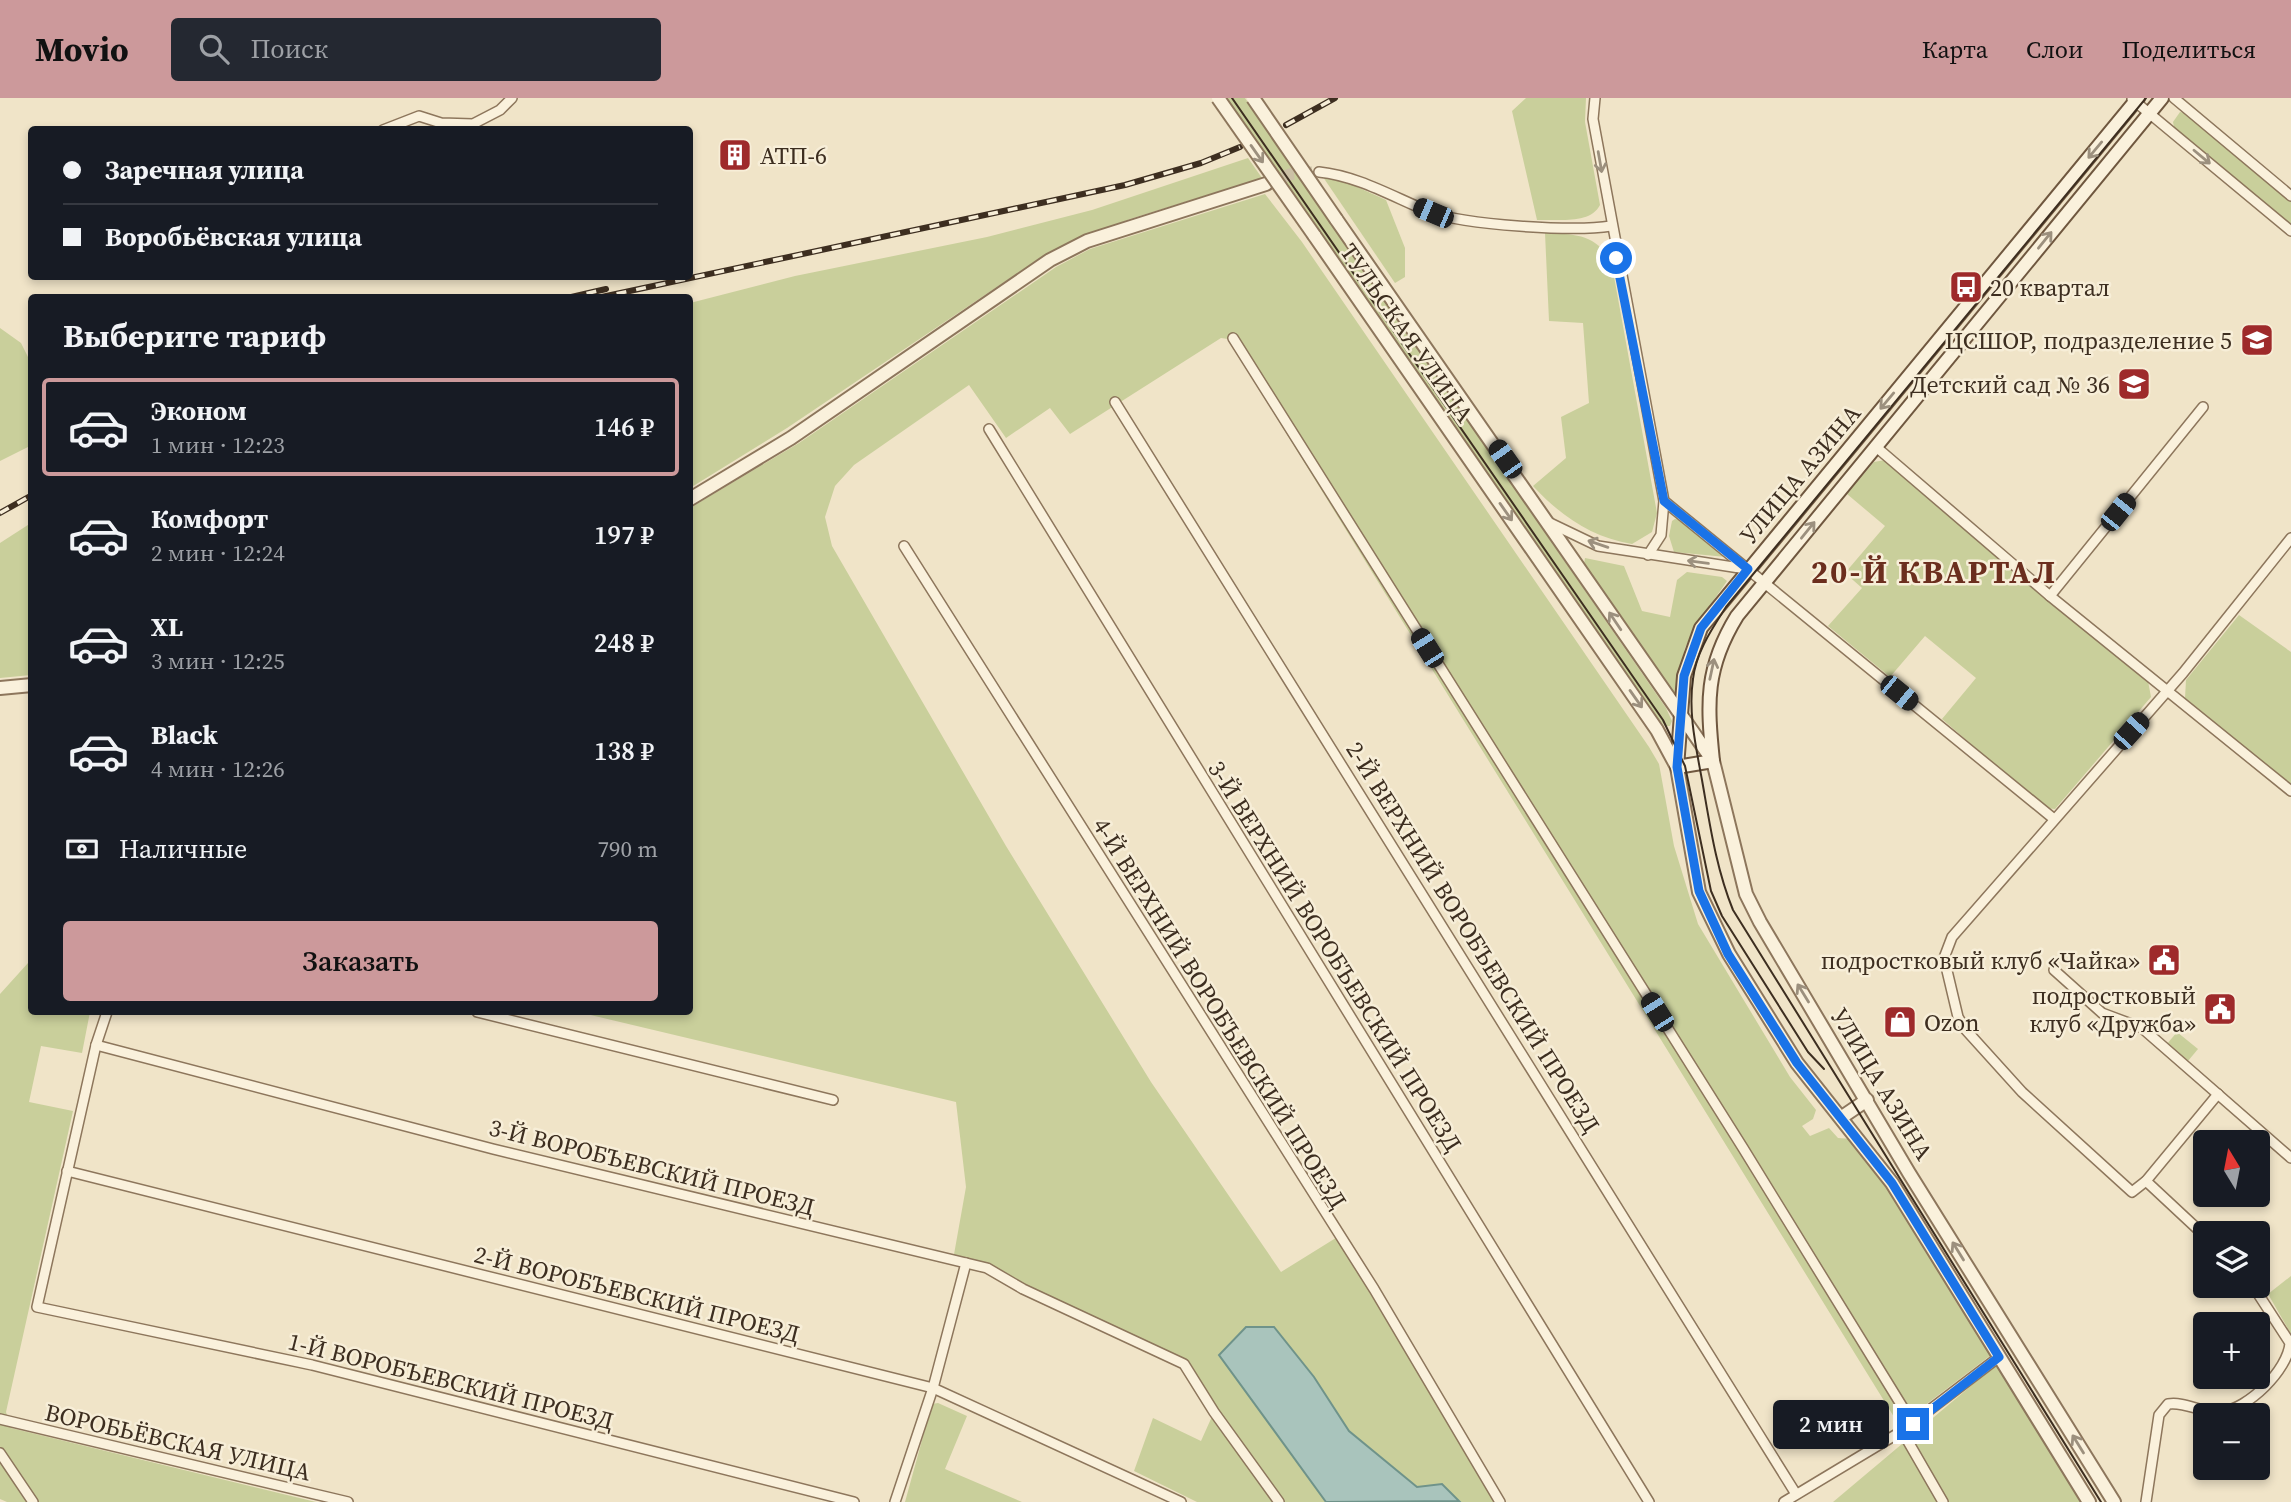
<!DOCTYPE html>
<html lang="ru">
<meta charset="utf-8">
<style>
body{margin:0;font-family:"Source Serif 4",serif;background:#242831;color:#f1f3f6;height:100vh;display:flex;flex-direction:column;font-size:26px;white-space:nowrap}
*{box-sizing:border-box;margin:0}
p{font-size:23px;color:#9ea1a6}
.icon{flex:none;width:38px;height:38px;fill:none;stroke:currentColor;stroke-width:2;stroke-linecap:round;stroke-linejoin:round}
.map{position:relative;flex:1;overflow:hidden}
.side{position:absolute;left:28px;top:196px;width:665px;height:721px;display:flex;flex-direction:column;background:#171b24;border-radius:7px;box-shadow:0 4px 10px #0003}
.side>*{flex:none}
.hud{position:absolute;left:28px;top:28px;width:665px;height:154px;border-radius:7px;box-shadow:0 4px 10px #0003;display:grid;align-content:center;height:154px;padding:0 35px;background:#171b24}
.needle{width:46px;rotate:350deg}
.fabs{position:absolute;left:2193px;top:1032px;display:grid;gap:14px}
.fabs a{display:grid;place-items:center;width:77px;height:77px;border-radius:7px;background:#171b24;box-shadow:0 4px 10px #0003;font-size:35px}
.end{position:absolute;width:32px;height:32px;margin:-16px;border:9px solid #1a73e8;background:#fff;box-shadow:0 0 0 4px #fff}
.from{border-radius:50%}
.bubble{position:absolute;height:49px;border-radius:7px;background:#171b24;box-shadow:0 4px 10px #0003;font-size:23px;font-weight:600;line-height:49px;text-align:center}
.car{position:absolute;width:21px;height:42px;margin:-21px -10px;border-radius:9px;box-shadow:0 0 5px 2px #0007;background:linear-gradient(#222 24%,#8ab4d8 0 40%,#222 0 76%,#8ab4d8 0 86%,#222 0)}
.hud b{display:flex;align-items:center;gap:24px;height:66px;font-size:26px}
.hud b+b{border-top:2px solid #363941}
.hud i{width:18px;height:18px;background:#f1f3f6}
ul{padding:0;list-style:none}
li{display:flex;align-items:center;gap:21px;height:98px;margin:0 14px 10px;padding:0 21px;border:4px solid transparent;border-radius:7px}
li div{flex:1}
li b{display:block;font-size:26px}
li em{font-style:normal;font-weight:600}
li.selected{border-color:#cc999b}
li>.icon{width:63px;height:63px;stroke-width:1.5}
h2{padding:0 35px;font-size:32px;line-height:84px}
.pay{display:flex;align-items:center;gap:18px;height:77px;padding:0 35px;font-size:26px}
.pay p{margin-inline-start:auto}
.cta{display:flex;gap:14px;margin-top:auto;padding:14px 35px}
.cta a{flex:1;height:80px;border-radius:7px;background:#cc999b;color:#111;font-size:28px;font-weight:600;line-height:80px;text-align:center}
header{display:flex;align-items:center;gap:42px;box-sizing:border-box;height:98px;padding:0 35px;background:#cc999b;color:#111}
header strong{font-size:33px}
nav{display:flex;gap:38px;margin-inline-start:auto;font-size:24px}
.search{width:490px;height:63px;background:#242831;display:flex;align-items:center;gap:18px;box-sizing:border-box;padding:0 24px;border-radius:7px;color:#9ea1a6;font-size:26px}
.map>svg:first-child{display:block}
</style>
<header>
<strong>Movio</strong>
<div class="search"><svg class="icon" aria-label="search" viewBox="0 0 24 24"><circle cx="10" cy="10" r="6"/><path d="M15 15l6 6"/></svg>Поиск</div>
<nav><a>Карта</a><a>Слои</a><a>Поделиться</a></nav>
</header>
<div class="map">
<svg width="2291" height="1404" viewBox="0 0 2291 1404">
<rect width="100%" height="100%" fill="#f0e4c8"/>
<g fill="#c9cf9b">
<path d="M 1227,0 L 1245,0 L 1666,610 L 1672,623 L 1670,628 L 1665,628 L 1656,619 Z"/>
<path d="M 1526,0 L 1586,0 L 1585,24 L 1600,107 C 1590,127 1556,121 1537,122 L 1512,13 Z"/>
<path d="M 2180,14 L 2185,15 L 2291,103 L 2291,127 L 2174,29 L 2173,24 Z"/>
<path d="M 1248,60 L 1262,80 L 1130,121 L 1049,154 L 787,330 L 690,390 L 690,205 L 795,178 L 987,139 L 1092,112 Z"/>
<path d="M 1323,79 L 1344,83 L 1386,102 L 1405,150 L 1405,179 L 1395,185 Z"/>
<path d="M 1265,96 L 1302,144 L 1649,649 L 1659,666 L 1674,748 L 1698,826 L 1790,979 L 1816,1012 L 1813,1021 L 1802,1028 L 1810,1038 L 1829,1030 L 1838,1040 L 1852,1041 L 1887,1089 L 1991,1257 L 1899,1327 L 1228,241 L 1221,240 L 1070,336 L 1050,310 L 1006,340 L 969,287 L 854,367 L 835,388 L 825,419 L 832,448 L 1006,748 L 1151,984 L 1281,1174 L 1339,1138 L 1500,1404 L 1197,1404 L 1134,1373 L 1153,1320 L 1201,1343 L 1214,1314 L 1184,1266 L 987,1170 L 953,1162 L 966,1089 L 956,1004 L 578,914 L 690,914 L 690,410 L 799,345 L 1056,169 L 1090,151 Z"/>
<path d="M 1545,135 C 1575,136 1594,136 1611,162 L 1657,415 L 1652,434 L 1632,446 C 1591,439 1561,418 1533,388 L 1566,360 L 1561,319 L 1589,305 L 1583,225 L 1549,223 Z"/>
<path d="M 0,230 L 21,245 L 31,265 L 32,347 L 0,363 Z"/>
<path d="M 1885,362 L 2148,583 L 2151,599 L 2055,711 L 2045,710 L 1942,621 L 1976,580 L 1925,538 L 1890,579 L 1828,528 L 1862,490 L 1845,475 L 1885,428 L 1847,396 L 1874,364 Z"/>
<path d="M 1675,421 L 1681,422 L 1726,459 L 1674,454 L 1669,438 L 1672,423 Z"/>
<path d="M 31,425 L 31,577 L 0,580 L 0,445 Z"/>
<path d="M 1585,460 L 1624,468 L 1642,513 L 1670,519 L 1677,482 L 1687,474 L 1722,479 L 1727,483 L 1695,529 L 1685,550 L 1675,598 L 1584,466 Z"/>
<path d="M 2239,517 L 2291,554 L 2291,687 L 2185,600 L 2186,582 Z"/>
<path d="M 28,865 L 31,866 L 32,914 L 90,914 L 82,955 L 41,948 L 29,1004 L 73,1013 L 6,1314 L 11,1330 L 316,1404 L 7,1404 L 0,1401 L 0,896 Z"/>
<path d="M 2177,934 L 2198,951 L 2188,963 L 2167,946 Z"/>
<path d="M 2291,1178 L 2291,1236 L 2268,1196 Z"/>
<path d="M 1997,1266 L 2082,1404 L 1833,1404 Z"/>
<path d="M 938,1305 L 967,1318 L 945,1371 L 1022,1404 L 905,1404 L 932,1306 Z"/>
</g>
<path fill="#a9c4bc" stroke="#6f938a" stroke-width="2" d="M 1246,1229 L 1274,1229 L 1314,1279 L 1349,1333 L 1417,1389 L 1442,1386 L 1459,1403 L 1326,1404 L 1219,1257 Z"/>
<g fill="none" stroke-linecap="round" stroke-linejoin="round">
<path stroke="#ccc0a6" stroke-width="12" stroke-dasharray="12 6" stroke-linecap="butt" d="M 1266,86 L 1291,76 L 1319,74"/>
<defs>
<g id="minor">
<path d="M 1595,0 L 1593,21 L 1664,403 L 2054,721"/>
<path d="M 2174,0 L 2291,98"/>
<path d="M 2132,1 L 2291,133"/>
<path d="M 383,32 L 419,18 L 441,25 L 473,26 L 500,12 L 512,0"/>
<path d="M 1319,74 C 1358,78 1393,99 1430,114 C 1465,127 1574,134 1611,128"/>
<path d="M 1233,240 L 1743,1050 L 1913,1326"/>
<path d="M 1115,304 L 1796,1396"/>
<path d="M 989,331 L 1649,1404"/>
<path d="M 1875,348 L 2050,498 L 2291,693"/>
<path d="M 1550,425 L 1598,448 L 1746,471"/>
<path d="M 904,448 L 1374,1191 L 1500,1404"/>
<path d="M 1648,457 L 1661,437 L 1664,403"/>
<path d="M 2050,498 L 2203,309"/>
<path d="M 2054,872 L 2102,915 L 2142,930 L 2291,1060"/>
<path d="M 107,914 L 96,947 L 37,1209 L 312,1267 L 854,1404"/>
<path d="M 477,914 L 833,1002"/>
<path d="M 96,947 L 493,1051 L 987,1170 L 1023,1191 L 1184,1266 L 1214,1314 L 1279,1404"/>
<path d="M 2218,996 L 2146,1083 L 2132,1094 L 2022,994 L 1965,931 L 1958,919 L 1944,860 L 1952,839 L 2183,575 L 2291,440"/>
<path d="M 67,1073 L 933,1290 L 1181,1404"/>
<path d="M 2146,1083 L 2205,1138"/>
<path d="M 0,1321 L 348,1404"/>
<path d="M 1902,1333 L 1943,1404"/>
<path d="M 0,1355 L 33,1404"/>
<path d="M 895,1404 L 933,1290 L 966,1165"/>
<path d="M 1784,1404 L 1902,1333 L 1999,1259"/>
<path d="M 2146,1404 L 2159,1317 L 2168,1306 C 2186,1303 2202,1316 2221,1314 C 2248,1311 2288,1272 2290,1245 L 2253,1188"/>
</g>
<g id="tertiary">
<path d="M 1336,121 L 1713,663 L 1746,796 L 1760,824 L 1909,1075 L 2114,1404"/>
<path d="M 1314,137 L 1657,632 L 1677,669 L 1699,794 L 1729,856 L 1797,965 L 1892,1085 L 2089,1404"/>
<path d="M 690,401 L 791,340 L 1050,162 L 1087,143 L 1266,86"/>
<path d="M 0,590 L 32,587"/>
<path d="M 1842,1019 L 1867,1002"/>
</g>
<path id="secondary" d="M 2138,0 L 1701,530 L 1684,578 L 1677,669 L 1713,663 C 1707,605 1705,570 1737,518 L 2162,0"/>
</defs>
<use href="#minor" stroke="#8d765c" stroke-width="12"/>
<use href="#tertiary" stroke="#8d765c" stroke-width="16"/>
<use href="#secondary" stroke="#6f573f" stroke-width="16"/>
<use href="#minor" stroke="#faf1dc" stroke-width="9"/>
<use href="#tertiary" stroke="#faf1dc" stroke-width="12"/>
<use href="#secondary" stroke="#faf1dc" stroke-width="12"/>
<g stroke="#3d2e20" stroke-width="2">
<path d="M 1232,0 L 1663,622 L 1685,668 L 1711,793 L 1722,818 L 1808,954 L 1824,971"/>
<path d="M 2101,1404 L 1733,812 C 1716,770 1710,727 1702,682 C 1696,649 1688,615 1693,581 C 1696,554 1712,531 1726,509 L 2146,0"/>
</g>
<defs>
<g id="rail">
<path d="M 1286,27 L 1335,0"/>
<path d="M 567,200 L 606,191"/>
<path d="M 597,200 L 1125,87 L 1201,65 L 1240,49"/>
<path d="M 0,415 L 32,397"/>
</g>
</defs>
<use href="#rail" stroke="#3d2e20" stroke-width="6"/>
<use href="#rail" stroke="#f7eed8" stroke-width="3.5" stroke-dasharray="10" stroke-linecap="butt"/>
<defs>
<g id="tertiary-bridge">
<path d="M 1218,0 L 1314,137"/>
<path d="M 1253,0 L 1336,121"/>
</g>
</defs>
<use href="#tertiary-bridge" stroke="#8d765c" stroke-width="16" stroke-linecap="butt"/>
<use href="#tertiary-bridge" stroke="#faf1dc" stroke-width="12"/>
</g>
<defs><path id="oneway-shaft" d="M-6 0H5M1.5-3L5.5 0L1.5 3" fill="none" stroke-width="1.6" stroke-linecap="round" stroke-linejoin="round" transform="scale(1.75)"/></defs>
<g stroke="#9c907e">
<use href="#oneway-shaft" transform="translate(2095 52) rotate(130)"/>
<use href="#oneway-shaft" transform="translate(1257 56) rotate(55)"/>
<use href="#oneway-shaft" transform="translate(2202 59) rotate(40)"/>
<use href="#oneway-shaft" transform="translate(1600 64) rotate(80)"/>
<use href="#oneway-shaft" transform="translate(2045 142) rotate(-51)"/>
<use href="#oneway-shaft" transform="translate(1887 303) rotate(130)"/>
<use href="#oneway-shaft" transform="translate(1506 414) rotate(55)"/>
<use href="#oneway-shaft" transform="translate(1808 432) rotate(-51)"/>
<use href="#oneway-shaft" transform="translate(1598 446) rotate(-161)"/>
<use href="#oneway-shaft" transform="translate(1698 464) rotate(-172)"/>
<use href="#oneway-shaft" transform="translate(1615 523) rotate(-124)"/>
<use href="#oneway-shaft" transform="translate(1712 571) rotate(-78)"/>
<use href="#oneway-shaft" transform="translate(1636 601) rotate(55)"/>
<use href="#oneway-shaft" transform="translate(1803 895) rotate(-122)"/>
<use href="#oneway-shaft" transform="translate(1958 1153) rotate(-122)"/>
<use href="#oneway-shaft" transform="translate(2078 1346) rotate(-122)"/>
</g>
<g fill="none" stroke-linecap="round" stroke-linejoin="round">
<path stroke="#1a73e8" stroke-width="9" d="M 1616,160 L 1664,403 L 1748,471 L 1701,530 L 1684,578 L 1677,669 L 1699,793 L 1728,856 L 1797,965 L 1892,1085 L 1999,1259 L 1913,1326"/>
</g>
<defs>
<symbol id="building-square" viewBox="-11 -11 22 22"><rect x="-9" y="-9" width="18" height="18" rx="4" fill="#9e2a2b" stroke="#f7eed8"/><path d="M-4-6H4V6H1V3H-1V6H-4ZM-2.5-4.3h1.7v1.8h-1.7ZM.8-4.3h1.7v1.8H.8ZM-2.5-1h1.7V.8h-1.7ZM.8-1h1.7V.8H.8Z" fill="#fff"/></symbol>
<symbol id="bus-square" viewBox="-11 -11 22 22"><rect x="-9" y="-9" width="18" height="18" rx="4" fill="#9e2a2b" stroke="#f7eed8"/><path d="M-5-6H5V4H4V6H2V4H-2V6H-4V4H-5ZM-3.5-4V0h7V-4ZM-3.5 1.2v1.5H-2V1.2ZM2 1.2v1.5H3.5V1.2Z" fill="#fff"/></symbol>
<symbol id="school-square" viewBox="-11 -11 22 22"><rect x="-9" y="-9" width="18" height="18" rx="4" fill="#9e2a2b" stroke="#f7eed8"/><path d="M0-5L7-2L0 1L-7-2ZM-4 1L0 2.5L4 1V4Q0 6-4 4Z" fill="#fff"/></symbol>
<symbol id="civic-square" viewBox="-11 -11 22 22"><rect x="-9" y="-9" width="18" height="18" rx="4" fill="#9e2a2b" stroke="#f7eed8"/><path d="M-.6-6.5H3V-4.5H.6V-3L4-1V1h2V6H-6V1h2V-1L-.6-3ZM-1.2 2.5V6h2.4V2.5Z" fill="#fff"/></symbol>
<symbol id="shop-square" viewBox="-11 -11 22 22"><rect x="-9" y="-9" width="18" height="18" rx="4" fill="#9e2a2b" stroke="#f7eed8"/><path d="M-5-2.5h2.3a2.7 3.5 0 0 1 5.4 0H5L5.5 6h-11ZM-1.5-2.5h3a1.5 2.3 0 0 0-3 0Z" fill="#fff"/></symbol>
</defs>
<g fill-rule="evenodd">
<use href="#building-square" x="716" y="38" width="38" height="38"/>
<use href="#bus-square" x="1947" y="170" width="38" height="38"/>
<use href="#school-square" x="2238" y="223" width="38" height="38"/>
<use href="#school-square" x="2115" y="267" width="38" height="38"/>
<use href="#civic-square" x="2145" y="843" width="38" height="38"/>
<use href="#civic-square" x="2201" y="892" width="38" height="38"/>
<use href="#shop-square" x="1881" y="905" width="38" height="38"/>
</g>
<g text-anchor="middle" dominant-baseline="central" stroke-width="5" stroke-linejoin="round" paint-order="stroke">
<g font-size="24" fill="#3d2e20" stroke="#f7eed8" text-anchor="end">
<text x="760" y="57" text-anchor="start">АТП-6</text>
<text x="1990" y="189" text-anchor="start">20 квартал</text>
<text x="2232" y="242">ЦСШОР, подразделение 5</text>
<text x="2110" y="286">Детский сад № 36</text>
<text x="2140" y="862">подростковый клуб «Чайка»</text>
<text x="2196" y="897">подростковый<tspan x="2196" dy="28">клуб «Дружба»</tspan></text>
<text x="1924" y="924" text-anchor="start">Ozon</text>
</g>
<g font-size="24" fill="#3d2e20" stroke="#f7eed8">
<text transform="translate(1407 235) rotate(55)">ТУЛЬСКАЯ УЛИЦА</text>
<text transform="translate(1800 376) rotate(-50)">УЛИЦА АЗИНА</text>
<text transform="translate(1473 839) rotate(58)">2-Й ВЕРХНИЙ ВОРОБЪЕВСКИЙ ПРОЕЗД</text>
<text transform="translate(1335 858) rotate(58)">3-Й ВЕРХНИЙ ВОРОБЪЕВСКИЙ ПРОЕЗД</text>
<text transform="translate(1220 915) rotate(58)">4-Й ВЕРХНИЙ ВОРОБЪЕВСКИЙ ПРОЕЗД</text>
<text transform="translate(1882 986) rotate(59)">УЛИЦА АЗИНА</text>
<text transform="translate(652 1069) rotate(14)">3-Й ВОРОБЪЕВСКИЙ ПРОЕЗД</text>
<text transform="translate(637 1196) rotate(14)">2-Й ВОРОБЪЕВСКИЙ ПРОЕЗД</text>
<text transform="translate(451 1283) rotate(14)">1-Й ВОРОБЪЕВСКИЙ ПРОЕЗД</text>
<text transform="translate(178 1344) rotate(13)">ВОРОБЬЁВСКАЯ УЛИЦА</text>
</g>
<g font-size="32" font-weight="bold" letter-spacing="2" fill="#6b2e1e" stroke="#f7eed8">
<text x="1934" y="474">20-Й КВАРТАЛ</text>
</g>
</g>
</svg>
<div class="fabs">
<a><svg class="needle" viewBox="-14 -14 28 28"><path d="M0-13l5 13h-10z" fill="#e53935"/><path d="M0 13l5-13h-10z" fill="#9ea1a6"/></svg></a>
<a><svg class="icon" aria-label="layers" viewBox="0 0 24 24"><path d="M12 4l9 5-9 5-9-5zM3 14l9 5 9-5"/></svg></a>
<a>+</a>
<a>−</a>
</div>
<i class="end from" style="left:1616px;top:160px"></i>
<i class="end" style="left:1913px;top:1326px"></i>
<div class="bubble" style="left:1773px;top:1302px;width:116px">2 мин</div>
<i class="car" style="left:1433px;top:115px;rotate:293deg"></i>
<i class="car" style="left:1505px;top:361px;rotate:325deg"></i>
<i class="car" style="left:2118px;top:414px;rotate:39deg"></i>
<i class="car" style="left:1427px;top:550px;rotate:328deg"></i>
<i class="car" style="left:1899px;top:595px;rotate:129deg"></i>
<i class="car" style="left:2131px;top:633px;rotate:42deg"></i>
<i class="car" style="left:1657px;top:914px;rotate:328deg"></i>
<div class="hud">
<b><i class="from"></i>Заречная улица</b>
<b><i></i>Воробьёвская улица</b>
</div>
<section class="side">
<h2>Выберите тариф</h2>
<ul>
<li class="selected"><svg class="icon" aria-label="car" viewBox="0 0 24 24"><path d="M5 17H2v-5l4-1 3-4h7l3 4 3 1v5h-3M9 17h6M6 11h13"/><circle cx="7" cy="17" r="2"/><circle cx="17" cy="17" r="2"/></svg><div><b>Эконом</b><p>1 мин · 12:23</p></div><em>146 ₽</em></li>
<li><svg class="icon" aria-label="car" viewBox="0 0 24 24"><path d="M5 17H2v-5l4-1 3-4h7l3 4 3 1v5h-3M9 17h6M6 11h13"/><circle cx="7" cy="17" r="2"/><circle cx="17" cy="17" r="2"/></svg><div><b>Комфорт</b><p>2 мин · 12:24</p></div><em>197 ₽</em></li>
<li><svg class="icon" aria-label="car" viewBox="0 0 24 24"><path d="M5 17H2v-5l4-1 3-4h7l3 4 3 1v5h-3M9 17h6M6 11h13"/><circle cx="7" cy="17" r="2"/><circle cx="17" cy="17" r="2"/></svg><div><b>XL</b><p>3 мин · 12:25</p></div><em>248 ₽</em></li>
<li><svg class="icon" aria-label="car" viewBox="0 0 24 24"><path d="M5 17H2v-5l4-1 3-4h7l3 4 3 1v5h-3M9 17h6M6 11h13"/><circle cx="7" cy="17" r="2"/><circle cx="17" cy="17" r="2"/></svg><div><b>Black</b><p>4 мин · 12:26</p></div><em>138 ₽</em></li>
</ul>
<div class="pay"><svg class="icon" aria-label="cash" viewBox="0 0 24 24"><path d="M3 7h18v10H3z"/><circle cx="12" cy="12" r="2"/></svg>Наличные<p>790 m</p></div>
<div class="cta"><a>Заказать</a></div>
</section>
</div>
